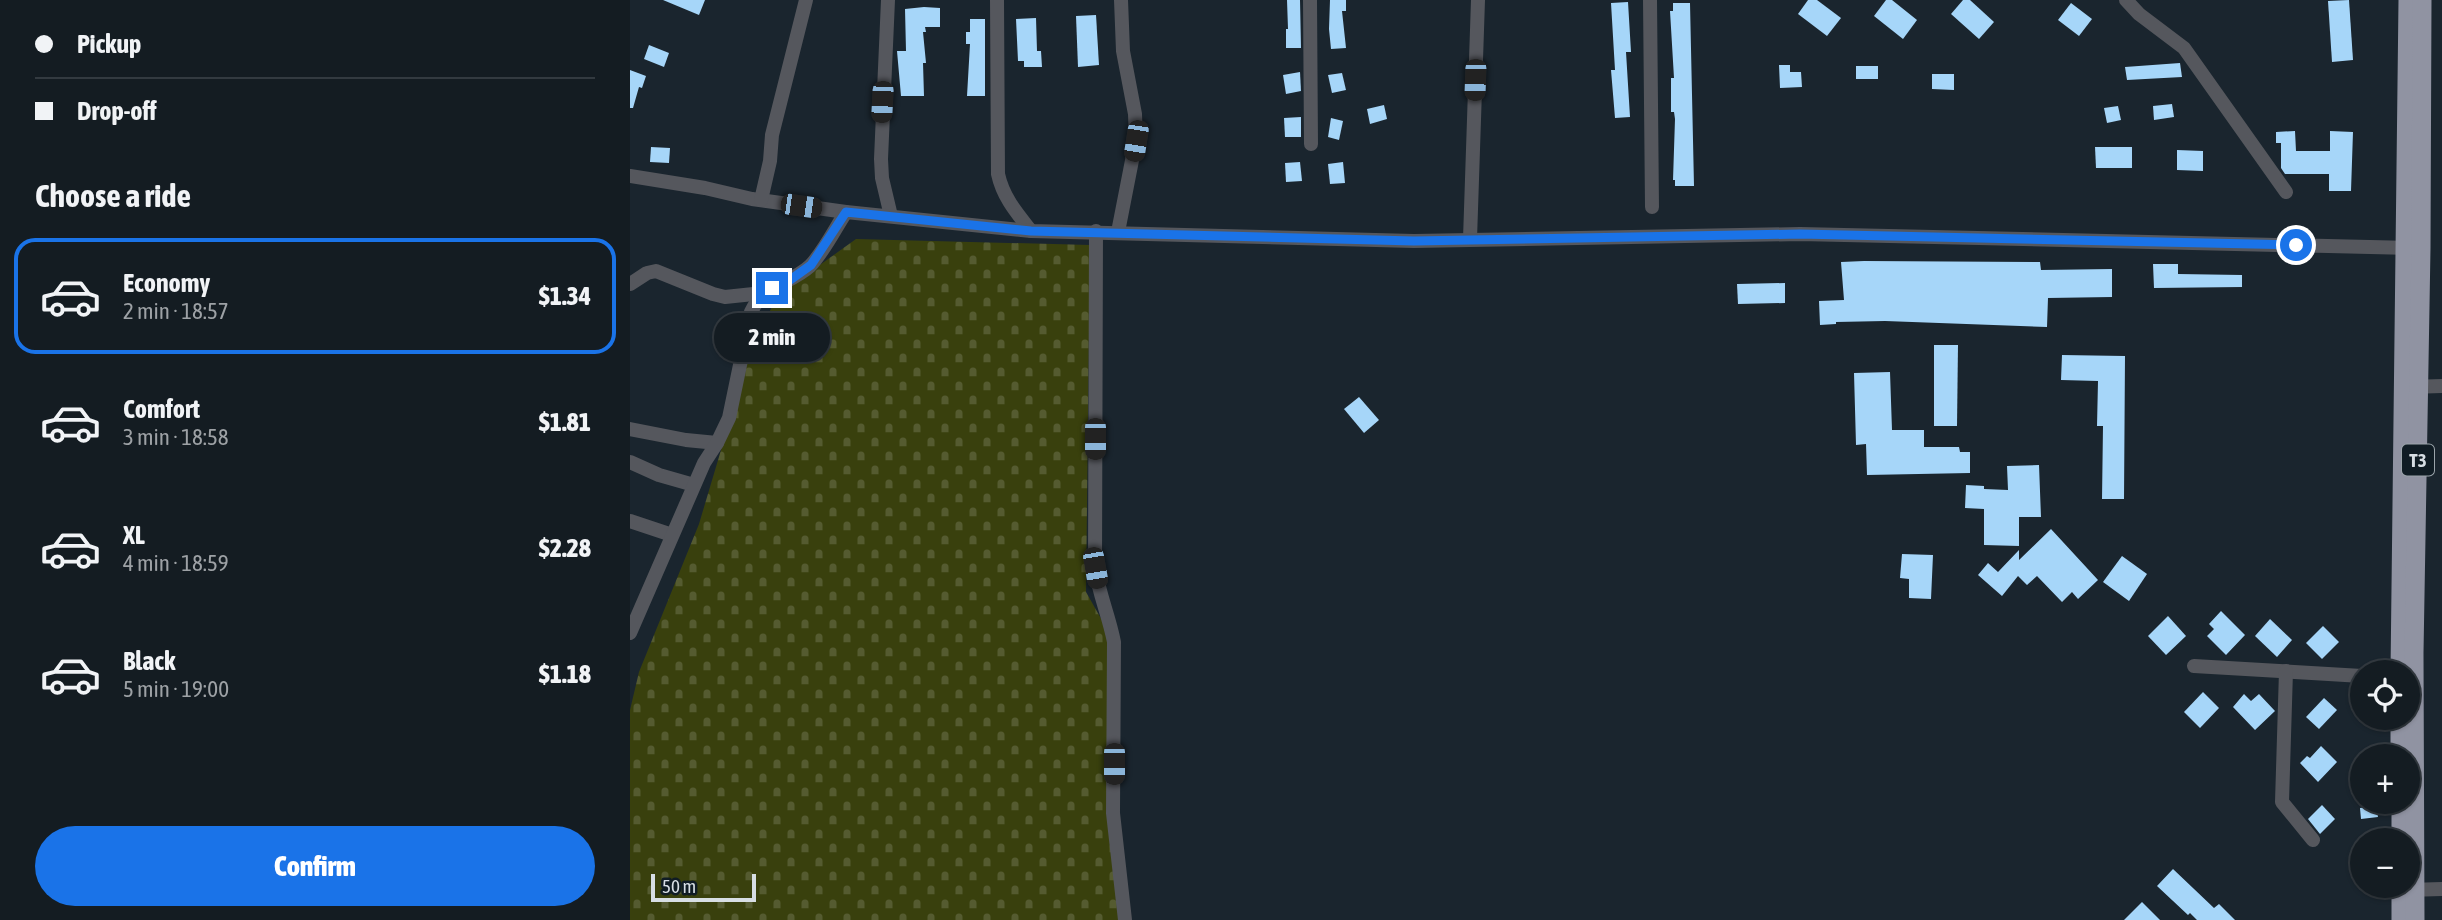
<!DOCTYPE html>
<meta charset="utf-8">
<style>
body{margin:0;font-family:"Asap Condensed",sans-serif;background:#1d252a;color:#f1f3f6;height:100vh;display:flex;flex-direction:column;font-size:26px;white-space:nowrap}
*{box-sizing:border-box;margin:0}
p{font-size:23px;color:#9da1a5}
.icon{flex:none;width:38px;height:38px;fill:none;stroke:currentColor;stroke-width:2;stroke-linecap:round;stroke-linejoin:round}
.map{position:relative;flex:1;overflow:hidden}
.details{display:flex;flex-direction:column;background:#141c22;width:630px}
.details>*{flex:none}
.banner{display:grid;align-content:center;height:154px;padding:0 35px;background:#141c22}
.controls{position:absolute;left:1720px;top:660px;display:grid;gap:14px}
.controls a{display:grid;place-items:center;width:70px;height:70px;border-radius:50%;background:#141c22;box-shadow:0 2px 5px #0004,0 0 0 2px #333a40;font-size:35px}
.scale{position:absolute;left:21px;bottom:18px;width:105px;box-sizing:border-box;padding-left:7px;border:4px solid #d7dee4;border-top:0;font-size:19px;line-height:24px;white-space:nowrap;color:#d7dee4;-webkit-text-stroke:5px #101c24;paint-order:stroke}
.end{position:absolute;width:32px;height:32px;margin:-16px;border:9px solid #1a73e8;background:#fff;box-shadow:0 0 0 4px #fff}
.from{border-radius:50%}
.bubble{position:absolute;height:49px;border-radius:24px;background:#141c22;box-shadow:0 2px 5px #0004,0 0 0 2px #333a40;font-size:23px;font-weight:800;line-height:49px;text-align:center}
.car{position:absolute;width:21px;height:42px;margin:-21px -10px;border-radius:9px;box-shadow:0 0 5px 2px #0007;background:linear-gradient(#222 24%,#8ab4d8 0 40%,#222 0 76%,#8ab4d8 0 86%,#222 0)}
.banner b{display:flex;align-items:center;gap:24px;height:66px;font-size:26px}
.banner b+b{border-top:2px solid #333a40}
.banner i{width:18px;height:18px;background:#f1f3f6}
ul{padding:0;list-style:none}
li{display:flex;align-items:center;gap:21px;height:116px;margin:0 14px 10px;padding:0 21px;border:4px solid transparent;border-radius:21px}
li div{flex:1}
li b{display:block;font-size:26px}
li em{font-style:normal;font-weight:800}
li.current{border-color:#1a73e8}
li>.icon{width:63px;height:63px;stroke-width:1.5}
h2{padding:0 35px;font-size:32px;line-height:84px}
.cta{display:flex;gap:14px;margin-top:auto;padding:14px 35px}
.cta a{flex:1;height:80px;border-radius:42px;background:#1a73e8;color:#fff;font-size:28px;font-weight:800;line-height:80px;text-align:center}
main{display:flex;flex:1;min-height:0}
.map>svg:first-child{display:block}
</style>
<main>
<section class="details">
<div class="banner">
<b><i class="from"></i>Pickup</b>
<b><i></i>Drop-off</b>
</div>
<h2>Choose a ride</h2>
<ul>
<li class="current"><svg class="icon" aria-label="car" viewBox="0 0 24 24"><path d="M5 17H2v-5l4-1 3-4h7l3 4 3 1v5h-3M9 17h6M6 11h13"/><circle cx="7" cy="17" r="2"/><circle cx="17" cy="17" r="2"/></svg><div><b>Economy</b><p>2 min · 18:57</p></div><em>$1.34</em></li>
<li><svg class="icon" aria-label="car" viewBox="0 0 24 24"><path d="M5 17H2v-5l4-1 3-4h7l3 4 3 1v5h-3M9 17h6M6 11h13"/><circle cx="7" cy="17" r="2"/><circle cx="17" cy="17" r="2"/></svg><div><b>Comfort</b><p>3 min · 18:58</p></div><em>$1.81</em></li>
<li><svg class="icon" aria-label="car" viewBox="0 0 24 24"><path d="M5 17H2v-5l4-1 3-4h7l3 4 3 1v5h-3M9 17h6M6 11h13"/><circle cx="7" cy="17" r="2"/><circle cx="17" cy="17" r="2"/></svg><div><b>XL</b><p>4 min · 18:59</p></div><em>$2.28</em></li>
<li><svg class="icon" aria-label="car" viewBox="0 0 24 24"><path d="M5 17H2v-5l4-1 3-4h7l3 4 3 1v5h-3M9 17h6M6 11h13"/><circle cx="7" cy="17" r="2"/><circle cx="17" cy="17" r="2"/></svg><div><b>Black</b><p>5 min · 19:00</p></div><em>$1.18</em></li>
</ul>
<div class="cta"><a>Confirm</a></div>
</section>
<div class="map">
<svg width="1812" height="920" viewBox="0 0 1812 920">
<defs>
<pattern id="cemetery-stones" width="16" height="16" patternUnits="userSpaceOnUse" patternTransform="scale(1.75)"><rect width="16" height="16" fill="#39400d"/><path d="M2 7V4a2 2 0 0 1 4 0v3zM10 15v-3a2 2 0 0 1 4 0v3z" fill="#555b30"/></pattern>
</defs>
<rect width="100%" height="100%" fill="#1a252e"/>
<path fill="url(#cemetery-stones)" d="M 226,239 L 460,245 L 456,592 L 478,631 L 491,920 L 0,920 L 0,710 L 9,672 L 69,524 L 122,346 L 148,295 Z"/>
<g fill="#a6d6f9">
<path d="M 33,0 L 75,0 L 69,15 Z"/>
<path d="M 657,0 L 670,0 L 671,48 L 656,48 L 656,29 L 658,29 Z"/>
<path d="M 700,0 L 716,0 L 716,11 L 712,11 L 716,48 L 701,49 L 699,29 Z"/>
<path d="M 1178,0 L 1187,0 L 1211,18 L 1197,36 L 1168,14 Z"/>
<path d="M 1256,0 L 1262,0 L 1287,20 L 1273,39 L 1244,16 Z"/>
<path d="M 1333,0 L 1340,0 L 1364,22 L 1349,39 L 1321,14 Z"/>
<path d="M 1719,0 L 1723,60 L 1702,62 L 1698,1 Z"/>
<path d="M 998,2 L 1001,52 L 996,52 L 1000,117 L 985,118 L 981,70 L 985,70 L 981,3 Z"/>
<path d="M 1043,3 L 1060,3 L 1064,186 L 1045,186 L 1045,180 L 1043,180 L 1045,119 L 1044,112 L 1041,112 L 1041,78 L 1044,78 L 1040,11 L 1043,11 Z"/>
<path d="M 1441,3 L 1462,19 L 1449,36 L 1428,20 Z"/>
<path d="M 294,7 L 310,8 L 310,27 L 295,27 L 296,32 L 293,32 L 296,63 L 293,63 L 294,96 L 271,96 L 267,51 L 276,51 L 275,9 Z"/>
<path d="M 466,15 L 469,65 L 448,67 L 446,16 Z"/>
<path d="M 406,18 L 407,51 L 411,51 L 412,67 L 394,67 L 394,61 L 388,61 L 386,19 Z"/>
<path d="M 340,19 L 355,19 L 355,96 L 337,96 L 340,44 L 336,44 L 336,32 L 340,32 Z"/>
<path d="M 19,45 L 39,53 L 34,67 L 14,59 Z"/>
<path d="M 1550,63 L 1552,77 L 1497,80 L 1495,67 Z"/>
<path d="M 1149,65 L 1160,65 L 1160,72 L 1171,72 L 1172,87 L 1150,88 Z"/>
<rect x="1226" y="66" width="22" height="13"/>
<path d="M 0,70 L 16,76 L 12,88 L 9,87 L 3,108 L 0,108 Z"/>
<path d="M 670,72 L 671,91 L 656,94 L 653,75 Z"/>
<path d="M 712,73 L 716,90 L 702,93 L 698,75 Z"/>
<path d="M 1302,74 L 1324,74 L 1324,90 L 1302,89 Z"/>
<path d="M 1542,104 L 1544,117 L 1524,120 L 1523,106 Z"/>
<path d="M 754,105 L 757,119 L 740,124 L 737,109 Z"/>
<path d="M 1488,106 L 1491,120 L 1477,123 L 1474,108 Z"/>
<path d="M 671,117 L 671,137 L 655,137 L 654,118 Z"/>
<path d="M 701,118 L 713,121 L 709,140 L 698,137 Z"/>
<path d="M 1665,131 L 1666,151 L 1700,151 L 1700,131 L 1723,132 L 1721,191 L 1699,191 L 1699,174 L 1655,174 L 1651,168 L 1651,143 L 1646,143 L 1646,132 Z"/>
<path d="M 21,147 L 40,148 L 39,163 L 20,162 Z"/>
<path d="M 1465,147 L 1502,147 L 1502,168 L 1466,168 Z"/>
<path d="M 1547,150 L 1573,151 L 1573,171 L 1547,170 Z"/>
<path d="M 670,162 L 672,181 L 656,182 L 655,163 Z"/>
<path d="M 713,162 L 715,183 L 700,184 L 698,164 Z"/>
<path d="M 1234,261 L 1410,262 L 1411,270 L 1482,269 L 1482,297 L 1418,298 L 1417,327 L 1255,321 L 1206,322 L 1206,324 L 1190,325 L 1189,301 L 1214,300 L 1211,262 Z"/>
<path d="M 1523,264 L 1548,264 L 1548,274 L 1612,275 L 1612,287 L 1524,288 Z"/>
<path d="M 1155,283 L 1155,303 L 1108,304 L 1107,284 Z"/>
<path d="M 1304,345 L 1328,345 L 1327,426 L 1304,426 Z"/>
<path d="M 1432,355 L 1495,356 L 1494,499 L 1472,499 L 1473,426 L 1467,426 L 1468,381 L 1431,380 Z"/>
<path d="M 1260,372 L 1262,430 L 1294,430 L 1294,447 L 1329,447 L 1330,452 L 1340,452 L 1340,473 L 1237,475 L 1236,444 L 1226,445 L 1224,373 Z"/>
<path d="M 729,397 L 749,420 L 734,433 L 714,409 Z"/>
<path d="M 1409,465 L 1411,517 L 1389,517 L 1389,546 L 1354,545 L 1354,509 L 1335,508 L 1336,485 L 1354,486 L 1354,489 L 1378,490 L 1377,466 Z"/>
<path d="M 1421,529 L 1468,580 L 1448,599 L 1442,592 L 1432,602 L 1407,576 L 1397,585 L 1388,576 L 1372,596 L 1348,575 L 1358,563 L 1368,572 L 1389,550 L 1389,560 Z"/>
<path d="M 1272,554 L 1303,555 L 1301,599 L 1279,598 L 1279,579 L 1270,578 Z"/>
<path d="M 1492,556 L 1517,574 L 1499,601 L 1473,582 Z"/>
<path d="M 1591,611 L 1615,635 L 1596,655 L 1577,636 L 1584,629 L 1579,624 Z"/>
<path d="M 1538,616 L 1556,636 L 1536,655 L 1518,636 Z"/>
<path d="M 1640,619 L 1662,640 L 1647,657 L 1625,636 Z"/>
<path d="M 1693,626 L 1709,642 L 1692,659 L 1676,643 Z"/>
<path d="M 1573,692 L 1589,708 L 1570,728 L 1554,712 Z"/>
<path d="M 1614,694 L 1621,701 L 1629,694 L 1645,711 L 1625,730 L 1603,707 Z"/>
<path d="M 1694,698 L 1707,710 L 1689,729 L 1676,717 Z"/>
<path d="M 1691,746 L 1707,762 L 1688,782 L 1670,763 L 1677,756 L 1680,758 Z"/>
<path d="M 1692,805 L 1705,819 L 1690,834 L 1678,819 Z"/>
<path d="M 1746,806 L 1748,817 L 1731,819 L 1730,808 Z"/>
<path d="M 1543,869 L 1584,908 L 1589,904 L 1605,920 L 1567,920 L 1560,913 L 1558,915 L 1527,886 Z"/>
<path d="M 1512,902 L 1530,920 L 1494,920 Z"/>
</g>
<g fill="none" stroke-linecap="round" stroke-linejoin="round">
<g stroke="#55575d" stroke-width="14">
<path d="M 258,0 L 251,159 L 252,178 L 261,216"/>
<path d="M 367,0 L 368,174 C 373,197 386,212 401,231"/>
<path d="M 680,0 L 681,144"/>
<path d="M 1020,0 L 1022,207"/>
<path d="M 1496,0 L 1509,14 L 1554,48 L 1656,192"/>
<path d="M 0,176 L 75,188 L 122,199 L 216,212 L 401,231 L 784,241 L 1170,234 L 1782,248"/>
<path d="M 131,200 L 140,161 L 142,135 L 176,0"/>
<path d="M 466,231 L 465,568 C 469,594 479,616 484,642 L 483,813 L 495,920"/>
<path d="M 488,232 L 506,140 L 505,114 L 493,51 L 491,0"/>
<path d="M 840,239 L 848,0"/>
<path d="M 0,284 L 17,273 L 26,271 L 83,294 L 95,297 L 133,293"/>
<path d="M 1780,387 L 1812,386"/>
<path d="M 0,429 L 56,440 L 87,443"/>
<path d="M 0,462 L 29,475 L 64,485"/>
<path d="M 0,521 L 42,535"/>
<path d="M 0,633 L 74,463 L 87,443 L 99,418 L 121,312 C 134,284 159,285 180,266 C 193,253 206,227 216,212"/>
<path d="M 1564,666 L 1732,676"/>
<path d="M 1656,671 L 1652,802 L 1683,840"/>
<path d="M 1778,890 L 1812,889"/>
</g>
<g stroke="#9093a2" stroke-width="19">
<path d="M 1770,672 L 1778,0"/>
<path d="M 1770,718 L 1770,756"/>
<path d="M 1771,802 L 1771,840"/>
<path d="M 1771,920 L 1771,886"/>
<path d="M 1785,920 L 1784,653 L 1791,248 L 1792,0"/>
</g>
</g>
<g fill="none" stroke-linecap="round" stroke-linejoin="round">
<path stroke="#1a73e8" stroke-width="9" d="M 142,288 L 160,280 L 181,265 L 216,212 L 401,231 L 784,241 L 1170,234 L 1666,245"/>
</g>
<g text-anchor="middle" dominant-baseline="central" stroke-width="7" stroke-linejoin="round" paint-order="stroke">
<rect fill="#101c24" stroke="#9ba4aa" stroke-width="2" x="1772" y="444.5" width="32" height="31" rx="5"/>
<g font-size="19" font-weight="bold" fill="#d7dee4">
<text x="1788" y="460">T3</text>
</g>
</g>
</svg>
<div class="controls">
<a><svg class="icon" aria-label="locate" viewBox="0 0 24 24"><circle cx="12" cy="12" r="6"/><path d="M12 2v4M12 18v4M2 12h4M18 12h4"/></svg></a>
<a>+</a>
<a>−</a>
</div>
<div class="scale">50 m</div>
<i class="end from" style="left:1666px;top:245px"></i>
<i class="end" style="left:142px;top:288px"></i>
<div class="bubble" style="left:84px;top:313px;width:116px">2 min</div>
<i class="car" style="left:845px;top:80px;rotate:182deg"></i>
<i class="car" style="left:252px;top:102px;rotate:183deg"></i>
<i class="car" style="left:506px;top:141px;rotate:189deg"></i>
<i class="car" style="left:171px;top:206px;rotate:98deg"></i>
<i class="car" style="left:465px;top:439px;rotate:180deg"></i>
<i class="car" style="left:465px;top:568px;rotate:170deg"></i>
<i class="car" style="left:484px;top:764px;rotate:180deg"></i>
</div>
</main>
